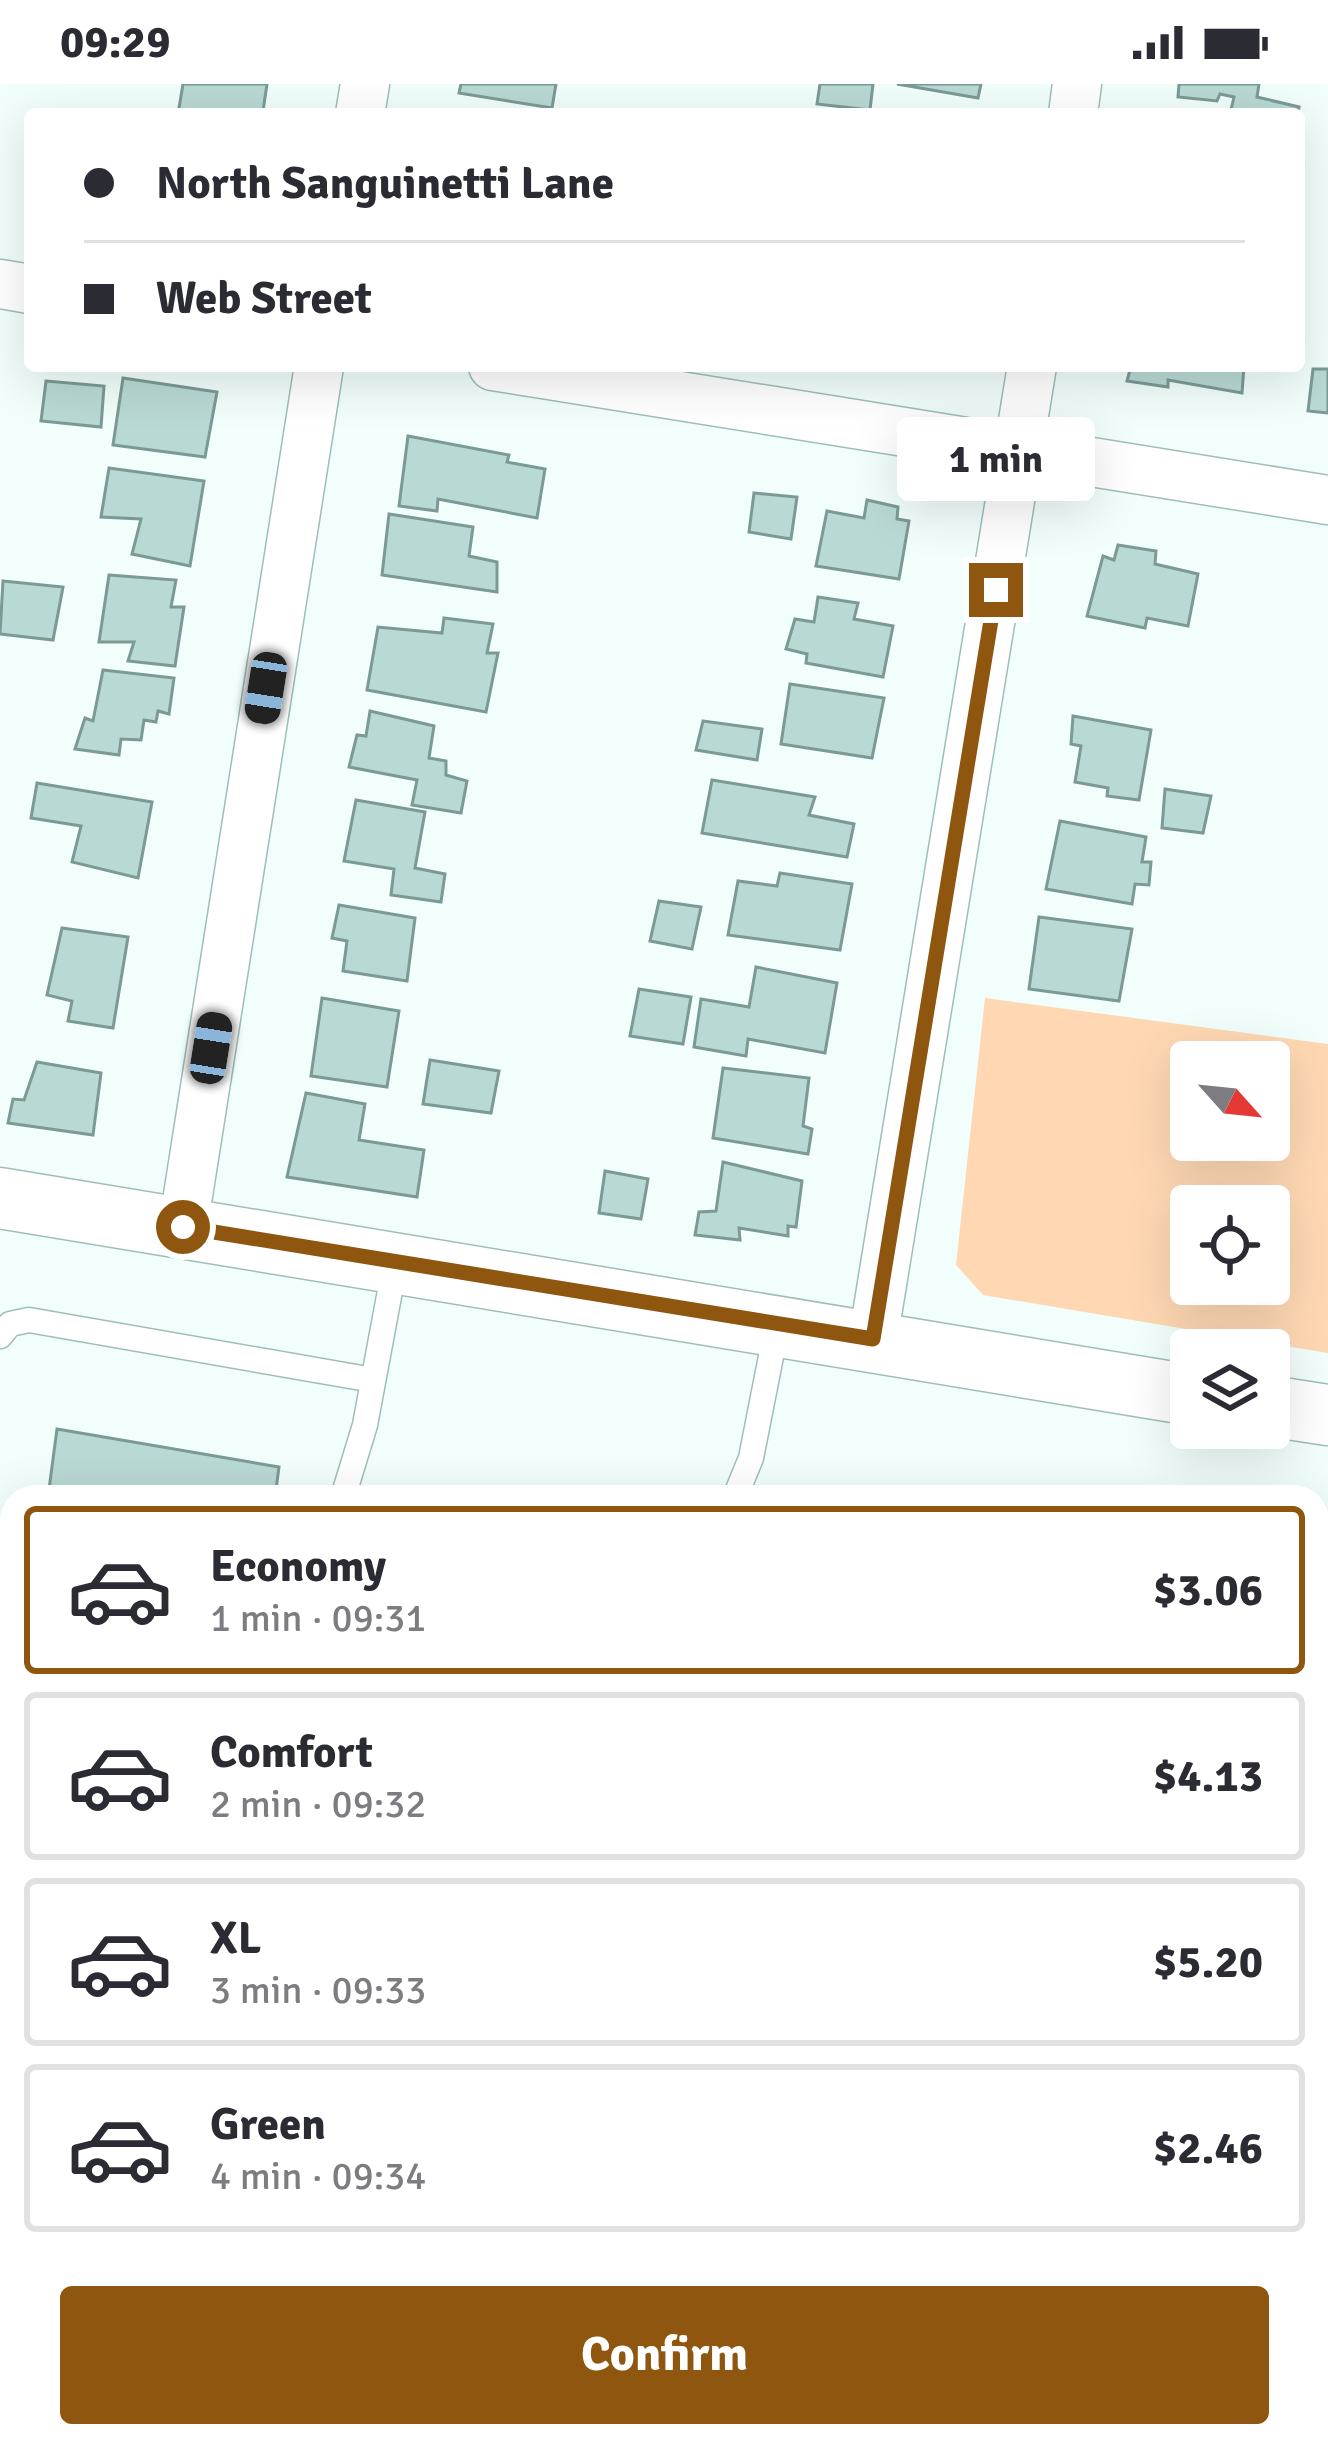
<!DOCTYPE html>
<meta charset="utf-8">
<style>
body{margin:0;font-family:Signika,sans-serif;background:#f7f7f7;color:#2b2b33;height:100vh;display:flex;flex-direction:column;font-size:45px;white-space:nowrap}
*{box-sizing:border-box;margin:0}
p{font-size:39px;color:#7c7c81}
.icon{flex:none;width:66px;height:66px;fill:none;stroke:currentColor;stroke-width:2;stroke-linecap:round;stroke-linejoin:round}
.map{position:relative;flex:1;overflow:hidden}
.side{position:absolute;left:0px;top:1401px;width:1329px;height:963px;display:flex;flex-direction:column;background:#fff;border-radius:36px 36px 0 0;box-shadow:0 12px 48px #0002}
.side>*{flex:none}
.hud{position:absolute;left:24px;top:24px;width:1281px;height:264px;border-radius:12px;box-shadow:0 12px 48px #0002;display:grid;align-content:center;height:264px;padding:0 60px;background:#fff}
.needle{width:78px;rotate:117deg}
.buttons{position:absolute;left:1170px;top:957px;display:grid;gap:24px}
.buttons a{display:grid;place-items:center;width:120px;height:120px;border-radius:12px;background:#fff;box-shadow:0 12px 48px #0002;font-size:60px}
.end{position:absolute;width:54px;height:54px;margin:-27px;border:15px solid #8f560f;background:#fff;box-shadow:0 0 0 6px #fff}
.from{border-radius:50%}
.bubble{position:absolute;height:84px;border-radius:12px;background:#fff;box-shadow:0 12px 48px #0002;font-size:39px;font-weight:700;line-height:84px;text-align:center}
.car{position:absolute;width:36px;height:72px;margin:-36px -18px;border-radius:15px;box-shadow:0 0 9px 3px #0007;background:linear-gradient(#222 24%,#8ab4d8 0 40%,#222 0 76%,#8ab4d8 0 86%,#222 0)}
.hud b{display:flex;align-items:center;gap:42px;height:114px;font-size:45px}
.hud b+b{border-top:3px solid #e1e1e2}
.hud i{width:30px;height:30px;background:#2b2b33}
ul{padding:21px 0 0;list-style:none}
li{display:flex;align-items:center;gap:36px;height:168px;margin:0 24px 18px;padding:0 36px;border:6px solid #e1e1e2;border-radius:12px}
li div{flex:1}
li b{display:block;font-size:45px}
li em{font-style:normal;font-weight:700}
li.current{border-color:#8f560f}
li>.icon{width:108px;height:108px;stroke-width:1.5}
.primary-button{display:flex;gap:24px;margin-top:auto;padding:24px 60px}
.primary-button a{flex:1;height:138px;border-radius:12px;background:#8f560f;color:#fff;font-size:48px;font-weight:700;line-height:138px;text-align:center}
.status{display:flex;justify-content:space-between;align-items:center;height:84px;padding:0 60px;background:#fff;direction:ltr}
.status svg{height:33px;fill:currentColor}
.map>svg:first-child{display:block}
</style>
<div class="status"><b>09:29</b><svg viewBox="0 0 49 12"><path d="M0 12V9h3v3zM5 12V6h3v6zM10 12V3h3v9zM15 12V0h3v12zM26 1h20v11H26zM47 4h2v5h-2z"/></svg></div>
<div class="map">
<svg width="1328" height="2363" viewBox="0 0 1328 2363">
<rect width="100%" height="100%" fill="#f1fefc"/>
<path fill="#ffd8b3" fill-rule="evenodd" d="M 985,914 L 1328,960 L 1328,1269 L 983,1211 L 956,1181 ZM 1191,978 L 1269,978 L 1269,1056 L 1191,1056 ZM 1191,1122 L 1269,1122 L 1269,1200 L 1191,1200 Z"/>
<g fill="#b9d9d5" stroke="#7b9a96" stroke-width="3">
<path d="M 183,0 L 267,0 L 263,27 L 178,30 Z"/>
<path d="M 461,0 L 556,0 L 552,24 L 459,9 Z"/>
<path d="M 820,0 L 873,0 L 870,26 L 817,20 Z"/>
<path d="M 897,0 L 981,0 L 978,14 Z"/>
<path d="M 1179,0 L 1259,0 L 1257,13 L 1299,23 L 1298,30 L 1230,30 L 1234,13 L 1220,10 L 1217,17 L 1178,13 Z"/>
<path d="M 1131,282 L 1244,282 L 1242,309 L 1168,296 L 1168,303 L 1127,297 Z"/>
<path d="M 1313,285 L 1328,285 L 1328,329 L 1308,327 Z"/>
<path d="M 123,294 L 217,308 L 205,373 L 113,361 Z"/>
<path d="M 46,297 L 104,302 L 101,343 L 41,337 Z"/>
<path d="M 408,352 L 509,371 L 507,378 L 545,385 L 537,434 L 438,415 L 437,427 L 399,422 Z"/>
<path d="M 109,384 L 204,397 L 190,482 L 132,470 L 141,435 L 101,433 Z"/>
<path d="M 754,409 L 797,413 L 791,455 L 749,448 Z"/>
<path d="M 867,416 L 898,423 L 897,435 L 909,437 L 899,495 L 816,482 L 827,427 L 864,434 Z"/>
<path d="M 389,430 L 473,443 L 469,472 L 497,478 L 497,508 L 382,491 Z"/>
<path d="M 1118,461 L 1156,467 L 1155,480 L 1198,490 L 1188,542 L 1147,534 L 1145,544 L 1087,532 L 1103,472 L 1114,476 Z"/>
<path d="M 109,491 L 176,496 L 171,523 L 184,523 L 175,582 L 128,577 L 134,558 L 99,558 Z"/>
<path d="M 3,497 L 63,503 L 53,556 L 0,550 Z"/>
<path d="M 818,513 L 858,519 L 854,535 L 893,542 L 883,593 L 806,579 L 807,570 L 786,565 L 795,535 L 814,538 Z"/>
<path d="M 444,534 L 493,540 L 487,569 L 498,569 L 486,628 L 367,606 L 378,543 L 442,549 Z"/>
<path d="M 103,586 L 174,594 L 169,630 L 158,627 L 156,638 L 144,636 L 141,656 L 121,655 L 119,671 L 75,665 L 85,634 L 93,637 Z"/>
<path d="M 790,600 L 884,614 L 872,674 L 781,660 Z"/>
<path d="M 370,627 L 434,642 L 429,674 L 446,677 L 446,691 L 467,697 L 461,729 L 412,721 L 417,696 L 349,683 L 357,651 L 366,652 Z"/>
<path d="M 1073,632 L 1151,646 L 1139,716 L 1107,712 L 1108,704 L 1075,698 L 1081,662 L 1071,660 Z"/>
<path d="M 703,637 L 762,645 L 757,676 L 696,666 Z"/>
<path d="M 712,696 L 815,713 L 809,731 L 854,740 L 847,773 L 702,749 Z"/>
<path d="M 37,699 L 152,718 L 138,794 L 72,778 L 81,742 L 31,734 Z"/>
<path d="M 1165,705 L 1211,712 L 1203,749 L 1162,744 Z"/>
<path d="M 356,716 L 425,728 L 415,784 L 445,790 L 441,818 L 391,811 L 394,785 L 344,777 Z"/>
<path d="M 1060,737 L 1146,753 L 1142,778 L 1151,778 L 1149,801 L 1135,800 L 1132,820 L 1046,805 Z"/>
<path d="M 780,789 L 852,800 L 840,866 L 728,851 L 738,797 L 777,802 Z"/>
<path d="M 659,817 L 701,823 L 692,865 L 650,857 Z"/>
<path d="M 339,821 L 415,834 L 407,897 L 343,887 L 347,857 L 332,854 Z"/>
<path d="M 1039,833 L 1132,845 L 1119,917 L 1029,905 Z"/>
<path d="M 62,844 L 128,853 L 113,944 L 68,937 L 72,917 L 47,911 Z"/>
<path d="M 756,883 L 837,899 L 825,969 L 748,955 L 746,972 L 694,963 L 701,915 L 749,923 Z"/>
<path d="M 639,905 L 691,913 L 683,960 L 630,952 Z"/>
<path d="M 322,914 L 399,927 L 387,1003 L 311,992 Z"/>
<path d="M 430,976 L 499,987 L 491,1029 L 423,1020 Z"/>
<path d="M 37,978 L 101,989 L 93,1051 L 8,1039 L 13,1015 L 24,1016 Z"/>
<path d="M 723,984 L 809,994 L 803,1042 L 812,1045 L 808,1070 L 713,1054 Z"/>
<path d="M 306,1009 L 365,1020 L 359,1056 L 424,1066 L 417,1113 L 287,1093 Z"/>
<path d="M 723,1078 L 802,1097 L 796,1143 L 788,1142 L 788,1152 L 739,1144 L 740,1156 L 695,1151 L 699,1128 L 716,1127 Z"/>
<path d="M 605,1087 L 648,1095 L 641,1135 L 599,1129 Z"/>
<path d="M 57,1345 L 279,1383 L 275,1413 L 48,1413 Z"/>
<path d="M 1317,1501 L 1328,1503 L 1328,1603 L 1317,1601 Z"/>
<path d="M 0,1596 L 12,1598 L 12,1982 L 0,1980 Z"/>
<path d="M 1317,1750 L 1328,1752 L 1328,1864 L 1321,1908 Z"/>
<path d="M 300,2352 L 382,2352 L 380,2363 L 299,2363 Z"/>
<path d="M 825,2352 L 943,2352 L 941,2363 L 823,2363 Z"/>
<path d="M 1182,2352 L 1252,2352 L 1251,2362 Z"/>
</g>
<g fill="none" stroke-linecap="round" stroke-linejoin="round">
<defs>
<g id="service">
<path d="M 0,1252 L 10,1240 L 29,1236 L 373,1296"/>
<path d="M 343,1413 L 365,1341 L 395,1180"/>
<path d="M 735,1413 L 751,1374 L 777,1242"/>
<path d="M 0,1466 L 12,1468"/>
<path d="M 991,2363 L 1014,2363"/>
</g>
<g id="minor">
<path d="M 360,30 L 365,0"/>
<path d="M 1073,30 L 1077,0"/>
<path d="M 0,200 L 30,205"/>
<path d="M 493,282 L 1328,416"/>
<path d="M 183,1143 L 319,282"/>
<path d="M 873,1255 L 1032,282"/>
</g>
<g id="tertiary">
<path d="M 0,1114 L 1191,1311"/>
<path d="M 1269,1322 L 1328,1331"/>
</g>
</defs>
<use href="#service" stroke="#9ebeba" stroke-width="27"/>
<use href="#minor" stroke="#9ebeba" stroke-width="51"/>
<use href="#tertiary" stroke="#9ebeba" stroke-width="63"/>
<use href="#service" stroke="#fff" stroke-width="24"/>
<use href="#minor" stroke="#fff" stroke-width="48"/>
<use href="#tertiary" stroke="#fff" stroke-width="60"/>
</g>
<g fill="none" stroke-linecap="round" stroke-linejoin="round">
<path stroke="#8f560f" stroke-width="15" d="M 183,1143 L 873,1255 L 996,506"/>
</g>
</svg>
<div class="buttons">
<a><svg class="needle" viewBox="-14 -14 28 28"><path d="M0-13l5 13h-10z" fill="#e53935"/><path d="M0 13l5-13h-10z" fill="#7c7c81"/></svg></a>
<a><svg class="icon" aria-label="locate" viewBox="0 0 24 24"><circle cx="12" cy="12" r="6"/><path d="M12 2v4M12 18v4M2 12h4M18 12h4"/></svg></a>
<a><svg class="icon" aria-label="layers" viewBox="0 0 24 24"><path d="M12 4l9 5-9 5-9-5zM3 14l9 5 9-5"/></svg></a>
</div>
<i class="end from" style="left:183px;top:1143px"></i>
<i class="end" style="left:996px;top:506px"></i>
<div class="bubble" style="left:897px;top:333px;width:198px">1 min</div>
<i class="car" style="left:266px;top:604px;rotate:189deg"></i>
<i class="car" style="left:211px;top:964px;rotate:9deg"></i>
<div class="hud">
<b><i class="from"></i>North Sanguinetti Lane</b>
<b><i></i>Web Street</b>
</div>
<section class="side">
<ul>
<li class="current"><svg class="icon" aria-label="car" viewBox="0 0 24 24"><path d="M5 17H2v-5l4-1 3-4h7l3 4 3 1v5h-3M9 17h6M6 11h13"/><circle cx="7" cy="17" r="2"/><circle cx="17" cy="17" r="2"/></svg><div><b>Economy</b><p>1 min · 09:31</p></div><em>$3.06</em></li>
<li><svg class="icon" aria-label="car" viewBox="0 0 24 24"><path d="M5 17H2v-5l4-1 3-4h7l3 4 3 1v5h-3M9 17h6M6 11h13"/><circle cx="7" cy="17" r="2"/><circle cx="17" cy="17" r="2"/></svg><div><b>Comfort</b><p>2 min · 09:32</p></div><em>$4.13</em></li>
<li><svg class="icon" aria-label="car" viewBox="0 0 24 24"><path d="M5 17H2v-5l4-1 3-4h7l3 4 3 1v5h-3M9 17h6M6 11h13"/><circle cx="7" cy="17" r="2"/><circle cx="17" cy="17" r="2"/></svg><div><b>XL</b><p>3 min · 09:33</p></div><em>$5.20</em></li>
<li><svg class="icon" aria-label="car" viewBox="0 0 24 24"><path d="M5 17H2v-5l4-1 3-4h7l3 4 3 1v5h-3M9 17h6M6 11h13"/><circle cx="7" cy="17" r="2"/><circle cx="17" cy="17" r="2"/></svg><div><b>Green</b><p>4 min · 09:34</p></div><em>$2.46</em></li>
</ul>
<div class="primary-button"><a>Confirm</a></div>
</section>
</div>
